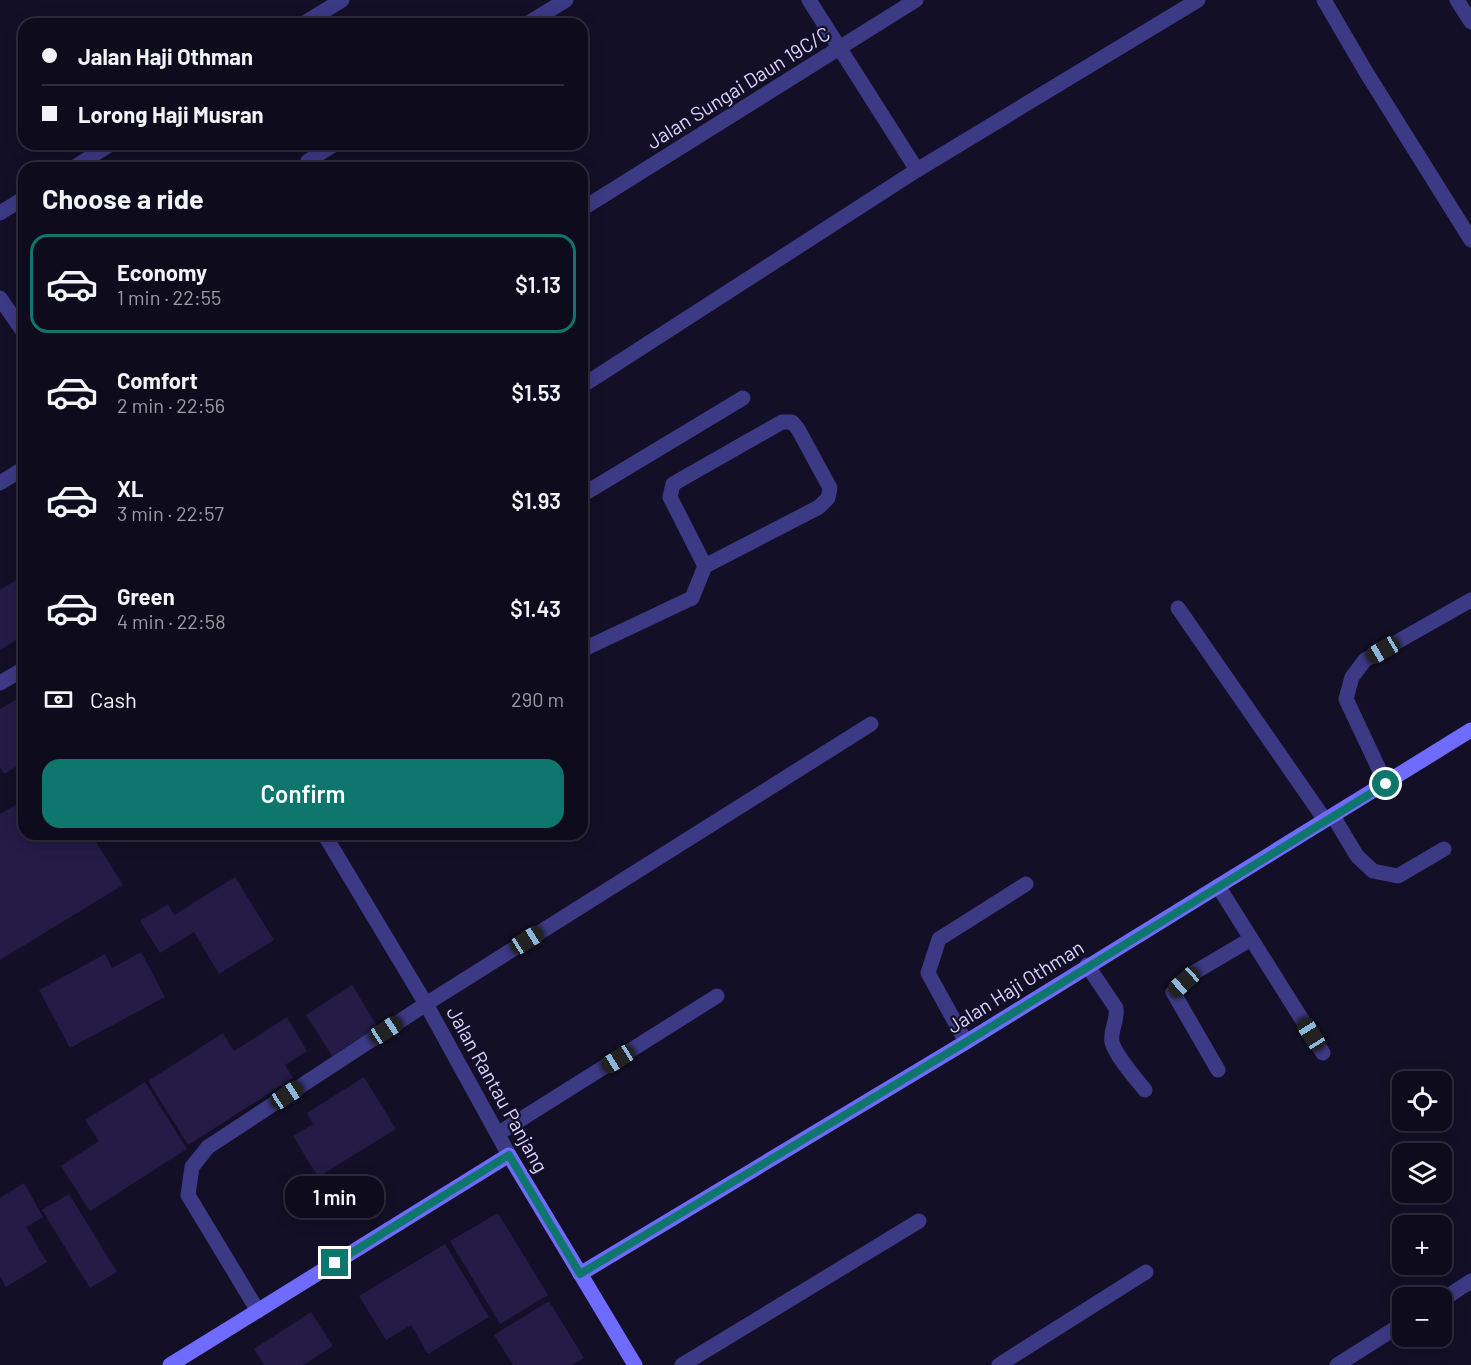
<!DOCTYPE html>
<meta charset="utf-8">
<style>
body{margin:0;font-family:Barlow,sans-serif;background:#171425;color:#f1f3f6;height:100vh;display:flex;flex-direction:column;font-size:22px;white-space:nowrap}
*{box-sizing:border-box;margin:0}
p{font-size:20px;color:#9b9ba3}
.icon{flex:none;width:33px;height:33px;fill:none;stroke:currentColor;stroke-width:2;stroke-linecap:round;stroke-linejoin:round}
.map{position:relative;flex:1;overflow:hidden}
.drawer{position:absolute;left:18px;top:162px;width:570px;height:678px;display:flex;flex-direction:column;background:#0e0b1c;border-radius:18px;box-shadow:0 3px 15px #0003,0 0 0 2px #2e2b3b}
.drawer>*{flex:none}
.hud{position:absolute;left:18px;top:18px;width:570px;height:132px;border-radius:18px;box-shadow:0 3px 15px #0003,0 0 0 2px #2e2b3b;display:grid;align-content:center;height:132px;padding:0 24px;background:#0e0b1c}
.controls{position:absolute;left:1392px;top:1071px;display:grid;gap:12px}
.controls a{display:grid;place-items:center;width:60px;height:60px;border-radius:12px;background:#0e0b1c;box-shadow:0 3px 15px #0003,0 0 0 2px #2e2b3b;font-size:30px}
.end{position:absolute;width:27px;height:27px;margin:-14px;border:8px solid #0f766e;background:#fff;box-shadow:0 0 0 3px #fff}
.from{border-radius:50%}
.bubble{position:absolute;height:42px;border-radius:18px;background:#0e0b1c;box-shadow:0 3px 15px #0003,0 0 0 2px #2e2b3b;font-size:20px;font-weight:600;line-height:42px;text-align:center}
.car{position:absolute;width:18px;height:36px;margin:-18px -9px;border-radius:8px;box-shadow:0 0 4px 2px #0007;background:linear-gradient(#222 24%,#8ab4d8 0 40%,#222 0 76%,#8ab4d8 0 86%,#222 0)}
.hud b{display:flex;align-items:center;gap:21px;height:57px;font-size:22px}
.hud b+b{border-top:2px solid #2e2b3b}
.hud i{width:15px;height:15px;background:#f1f3f6}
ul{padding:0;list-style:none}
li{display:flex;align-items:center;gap:18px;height:99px;margin:0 12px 9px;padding:0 12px;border:3px solid transparent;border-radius:18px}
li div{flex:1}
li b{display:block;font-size:22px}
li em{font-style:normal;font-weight:600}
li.active{border-color:#0f766e}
li>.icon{width:54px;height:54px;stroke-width:1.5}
h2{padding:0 24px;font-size:27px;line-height:72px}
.pay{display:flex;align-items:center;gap:15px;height:66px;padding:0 24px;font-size:22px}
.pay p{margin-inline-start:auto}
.action{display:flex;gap:12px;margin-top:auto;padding:12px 24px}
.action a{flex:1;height:69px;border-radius:18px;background:#0f766e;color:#fff;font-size:24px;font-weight:600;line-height:69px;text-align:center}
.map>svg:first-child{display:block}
</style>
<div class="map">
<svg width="1471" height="1365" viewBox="0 0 1471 1365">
<rect width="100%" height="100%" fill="#130f26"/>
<g fill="#241b47">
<path d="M 18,579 L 24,589 L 24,635 L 0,650 L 0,590 Z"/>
<path d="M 24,695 L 24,762 L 4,774 L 0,768 L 0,709 Z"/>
<path d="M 24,800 L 24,834 L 91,834 L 123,885 L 0,960 L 0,814 Z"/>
<path d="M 235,877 L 274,940 L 219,974 L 194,932 L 160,953 L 140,921 L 168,904 L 174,915 Z"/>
<path d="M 141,952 L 165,997 L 70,1048 L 39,990 L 105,954 L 112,968 Z"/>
<path d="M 352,985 L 378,1027 L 332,1056 L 306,1015 Z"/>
<path d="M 287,1017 L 307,1051 L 285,1065 L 293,1078 L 188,1145 L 148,1081 L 223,1033 L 234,1051 Z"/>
<path d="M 364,1077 L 396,1129 L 318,1177 L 293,1136 L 313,1124 L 307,1113 Z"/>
<path d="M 145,1082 L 187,1149 L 90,1211 L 61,1166 L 99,1141 L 85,1120 Z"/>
<path d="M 24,1183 L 43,1217 L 26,1227 L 47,1262 L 6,1287 L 0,1276 L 0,1198 Z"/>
<path d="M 69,1194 L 117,1272 L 90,1288 L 42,1210 Z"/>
<path d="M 498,1213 L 548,1295 L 500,1324 L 450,1241 Z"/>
<path d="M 445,1244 L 489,1317 L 428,1354 L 411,1325 L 386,1340 L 359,1296 Z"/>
<path d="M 549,1301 L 584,1358 L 572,1365 L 513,1365 L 494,1335 Z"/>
<path d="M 311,1312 L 333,1346 L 303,1365 L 264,1365 L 254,1349 Z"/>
</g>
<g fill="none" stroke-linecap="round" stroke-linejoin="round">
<g stroke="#3d3a85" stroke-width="15">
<path d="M 809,0 L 917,170 L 1198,0"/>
<path d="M 527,24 L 566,0"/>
<path d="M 313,168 L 308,161 L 335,144"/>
<path d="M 582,386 L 917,170"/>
<path d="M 582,495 L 743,398"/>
<path d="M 692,598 L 705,566 L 819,507 L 828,498 L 830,488 L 798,429 L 792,422 L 782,422 L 673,484 L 670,497 L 705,566"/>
<path d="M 1178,608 L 1325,820"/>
<path d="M 1386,784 L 1346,699 L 1352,677 L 1365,660 L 1471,600"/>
<path d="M 1333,816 L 1357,856 L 1373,871 L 1398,876 L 1444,849"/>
<path d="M 1218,886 L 1323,1053"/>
<path d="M 1087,965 L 1116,1008 C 1118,1020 1110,1031 1112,1042 C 1115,1055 1136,1079 1145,1090"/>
<path d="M 966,1042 L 928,973 L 939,939 L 1026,884"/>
<path d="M 1218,1070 L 1173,992 L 1195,972 L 1251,939"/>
<path d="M 499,1133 L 717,996"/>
</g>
<g stroke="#3d3a85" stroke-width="15">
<path d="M 1324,0 L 1366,72 L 1471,240"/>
<path d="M 1457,0 L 1471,22"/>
<path d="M 303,24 L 342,0"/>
<path d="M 73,168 L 111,144"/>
<path d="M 582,209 L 916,0"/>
<path d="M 0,213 L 24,198"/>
<path d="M 0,298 L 24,333"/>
<path d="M 0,483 L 24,468"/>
<path d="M 582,650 L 692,598"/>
<path d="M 0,683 L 24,669"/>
<path d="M 324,834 L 426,1004 L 509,1155"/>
<path d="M 1442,1300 L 1471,1281"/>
<path d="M 258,1311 L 188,1195 L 192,1167 L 208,1147 L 426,1004 L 871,724"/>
<path d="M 682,1365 L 919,1221"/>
<path d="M 999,1365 L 1146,1272"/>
<path d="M 1337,1365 L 1402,1324"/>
</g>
<g stroke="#6f6bff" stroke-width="15">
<path d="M 580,1274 L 966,1042 L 1471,730"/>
<path d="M 170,1365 L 509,1155 L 635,1365"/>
</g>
</g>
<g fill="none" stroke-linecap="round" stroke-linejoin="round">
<path stroke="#0f766e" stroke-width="8" d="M 335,1263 L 509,1155 L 580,1274 L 966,1042 L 1386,784"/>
</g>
<g text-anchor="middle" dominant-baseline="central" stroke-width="4.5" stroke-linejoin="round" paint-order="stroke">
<g font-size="20" fill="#d9d4ff" stroke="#130f26">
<text transform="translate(738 87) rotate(-32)">Jalan Sungai Daun 19C/C</text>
<text transform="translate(1015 986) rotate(-32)">Jalan Haji Othman</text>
<text transform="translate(498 1089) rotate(61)">Jalan Rantau Panjang</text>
</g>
</g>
</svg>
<div class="controls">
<a><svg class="icon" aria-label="locate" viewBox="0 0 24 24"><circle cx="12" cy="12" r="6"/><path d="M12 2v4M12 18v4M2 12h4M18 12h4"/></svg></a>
<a><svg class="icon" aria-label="layers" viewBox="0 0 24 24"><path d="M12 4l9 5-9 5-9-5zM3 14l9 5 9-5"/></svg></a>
<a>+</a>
<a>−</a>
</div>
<i class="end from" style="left:1386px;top:784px"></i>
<i class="end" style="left:335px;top:1263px"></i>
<div class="bubble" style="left:285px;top:1176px;width:99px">1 min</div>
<i class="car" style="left:1383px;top:650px;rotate:240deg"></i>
<i class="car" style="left:527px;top:940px;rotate:58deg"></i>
<i class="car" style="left:1184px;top:982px;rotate:228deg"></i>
<i class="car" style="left:386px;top:1030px;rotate:57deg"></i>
<i class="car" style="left:1311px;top:1034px;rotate:328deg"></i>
<i class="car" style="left:618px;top:1059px;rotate:238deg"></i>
<i class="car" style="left:287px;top:1095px;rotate:57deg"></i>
<div class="hud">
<b><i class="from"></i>Jalan Haji Othman</b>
<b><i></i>Lorong Haji Musran</b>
</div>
<section class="drawer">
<h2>Choose a ride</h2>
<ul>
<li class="active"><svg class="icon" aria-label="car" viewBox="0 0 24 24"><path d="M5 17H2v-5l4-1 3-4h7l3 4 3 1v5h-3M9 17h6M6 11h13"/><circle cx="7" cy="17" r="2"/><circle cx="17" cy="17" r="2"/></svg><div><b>Economy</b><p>1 min · 22:55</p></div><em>$1.13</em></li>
<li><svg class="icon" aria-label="car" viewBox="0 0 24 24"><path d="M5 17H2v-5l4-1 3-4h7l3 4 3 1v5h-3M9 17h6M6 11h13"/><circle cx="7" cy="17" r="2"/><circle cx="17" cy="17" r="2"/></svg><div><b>Comfort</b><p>2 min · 22:56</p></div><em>$1.53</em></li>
<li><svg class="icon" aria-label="car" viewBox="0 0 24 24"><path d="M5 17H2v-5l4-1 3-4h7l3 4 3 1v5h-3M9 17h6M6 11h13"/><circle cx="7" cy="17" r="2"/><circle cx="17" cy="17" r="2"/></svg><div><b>XL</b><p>3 min · 22:57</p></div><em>$1.93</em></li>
<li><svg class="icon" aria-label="car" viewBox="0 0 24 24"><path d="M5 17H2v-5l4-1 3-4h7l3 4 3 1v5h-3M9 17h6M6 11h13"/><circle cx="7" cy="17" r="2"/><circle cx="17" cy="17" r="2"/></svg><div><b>Green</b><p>4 min · 22:58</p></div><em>$1.43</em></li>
</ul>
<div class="pay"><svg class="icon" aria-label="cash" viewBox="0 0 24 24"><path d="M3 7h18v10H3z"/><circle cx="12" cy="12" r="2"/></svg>Cash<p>290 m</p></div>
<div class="action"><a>Confirm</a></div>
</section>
</div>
